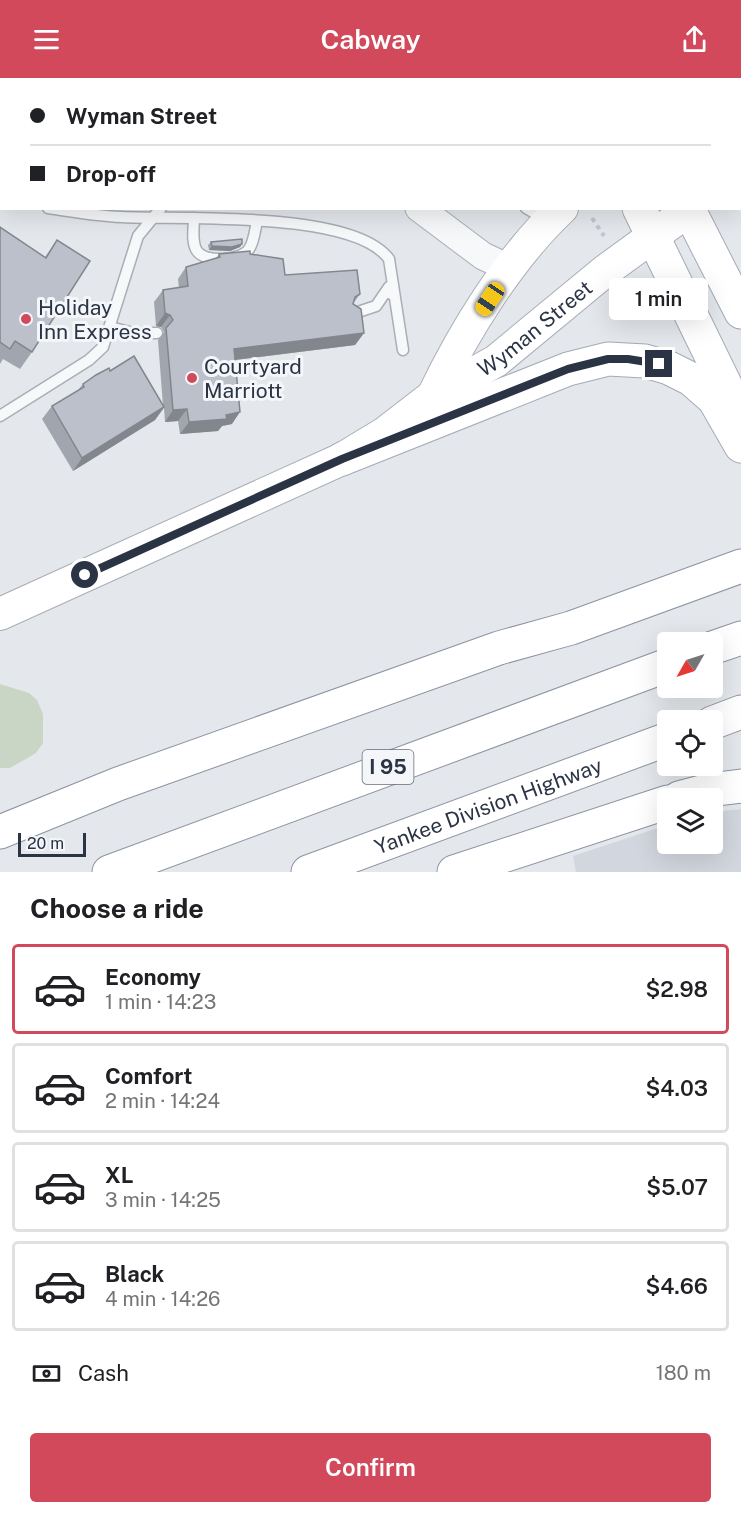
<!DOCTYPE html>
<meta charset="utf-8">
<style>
body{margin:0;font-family:"Public Sans",sans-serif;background:#f6f6f6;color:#202124;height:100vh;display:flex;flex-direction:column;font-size:22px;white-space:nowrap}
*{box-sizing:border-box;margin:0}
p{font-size:20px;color:#757577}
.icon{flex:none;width:33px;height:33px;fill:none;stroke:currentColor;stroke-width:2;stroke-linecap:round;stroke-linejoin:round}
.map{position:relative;height:794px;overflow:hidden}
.side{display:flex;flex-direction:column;background:#fff;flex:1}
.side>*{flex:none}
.banner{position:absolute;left:0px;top:0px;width:741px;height:132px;box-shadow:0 6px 24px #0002;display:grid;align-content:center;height:132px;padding:0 30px;background:#fff}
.needle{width:39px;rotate:231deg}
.buttons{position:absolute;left:657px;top:554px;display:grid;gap:12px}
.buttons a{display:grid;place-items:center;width:66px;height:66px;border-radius:6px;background:#fff;box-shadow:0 6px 24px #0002;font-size:30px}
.scale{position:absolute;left:18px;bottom:15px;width:68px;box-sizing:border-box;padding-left:6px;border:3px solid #2b3445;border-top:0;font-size:16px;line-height:21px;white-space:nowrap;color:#2b3445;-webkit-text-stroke:4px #f4f6f9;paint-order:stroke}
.end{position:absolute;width:27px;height:27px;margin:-14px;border:8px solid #2b3445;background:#fff;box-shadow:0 0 0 3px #fff}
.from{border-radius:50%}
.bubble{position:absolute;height:42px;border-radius:6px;background:#fff;box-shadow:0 6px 24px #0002;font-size:20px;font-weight:600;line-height:42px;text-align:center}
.car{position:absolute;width:18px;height:36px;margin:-18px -9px;border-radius:8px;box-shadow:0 0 4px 2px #0007;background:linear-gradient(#f5c518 24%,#345 0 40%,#f5c518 0 76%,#345 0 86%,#f5c518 0)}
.banner b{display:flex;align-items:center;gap:21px;height:57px;font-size:22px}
.banner b+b{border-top:2px solid #e0e0e0}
.banner i{width:15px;height:15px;background:#202124}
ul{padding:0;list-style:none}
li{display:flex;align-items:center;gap:18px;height:90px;margin:0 12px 9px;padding:0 18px;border:3px solid #e0e0e0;border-radius:6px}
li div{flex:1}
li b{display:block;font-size:22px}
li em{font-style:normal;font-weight:600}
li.selected{border-color:#d1495b}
li>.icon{width:54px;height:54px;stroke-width:1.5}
h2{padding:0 30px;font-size:27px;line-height:72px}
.pay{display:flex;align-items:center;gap:15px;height:66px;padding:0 30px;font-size:22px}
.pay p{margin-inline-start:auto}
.primary-button{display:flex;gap:12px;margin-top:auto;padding:12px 30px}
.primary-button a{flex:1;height:69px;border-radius:6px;background:#d1495b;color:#fff;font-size:24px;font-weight:600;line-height:69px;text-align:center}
header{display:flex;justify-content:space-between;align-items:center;height:78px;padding:0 30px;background:#d1495b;color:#fff;font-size:27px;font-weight:600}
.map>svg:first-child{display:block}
</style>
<header><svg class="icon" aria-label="menu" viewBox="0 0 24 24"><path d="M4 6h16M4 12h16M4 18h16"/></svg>Cabway<svg class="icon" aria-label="share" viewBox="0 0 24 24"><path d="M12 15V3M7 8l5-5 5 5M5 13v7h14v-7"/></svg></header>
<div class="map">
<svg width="741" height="794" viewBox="0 0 741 794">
<rect width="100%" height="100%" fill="#e4e7ec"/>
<path fill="#d2d6de" d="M 741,731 L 741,794 L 576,794 L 573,778 L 667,747 L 668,765 L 712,765 L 713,734 Z"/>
<path fill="#c9d6c5" d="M 0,606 L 29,615 L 37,622 L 43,636 L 43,665 L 36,675 L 10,690 L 0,690 Z"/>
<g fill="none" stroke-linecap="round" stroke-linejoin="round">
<defs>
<g id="service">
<path d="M 418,0 L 419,2"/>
<path d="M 521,0 L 521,2"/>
<path d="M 117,2 L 119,0"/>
<path d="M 0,121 L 2,121"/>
<path d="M 48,130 C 73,134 97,138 122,139 C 181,142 353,132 389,181 L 403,272"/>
<path d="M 526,130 L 546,142"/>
<path d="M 194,140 C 194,150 191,164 197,173 C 205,185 241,183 249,171 C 254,164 255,152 257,143"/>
<path d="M 352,236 L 376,228 L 389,209 L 391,216"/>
<path d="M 110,249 L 133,255 L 157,255"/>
<path d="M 0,338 L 89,282 L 103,269 L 138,158 L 161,130"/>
</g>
<g id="minor">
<path d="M 740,26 L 741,25"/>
<path d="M 740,104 L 741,103"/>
</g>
<g id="tertiary">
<path d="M 0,61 L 2,62"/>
<path d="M 419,130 L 483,178 L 511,191"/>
</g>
<g id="secondary">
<path d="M 433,318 C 464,253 509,180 562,130"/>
<path id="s1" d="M 0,536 L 342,381 L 385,355 L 433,318 L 496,283 L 605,193 L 689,132"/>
</g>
<g id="primary">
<path d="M 570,0 L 571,2"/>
<path d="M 613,0 L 614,2"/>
<path d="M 639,130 L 737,331"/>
<path d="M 688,130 L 741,234"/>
<path d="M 342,381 L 568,291 L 608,281 L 645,283 L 669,290 L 691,301 L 714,321 L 741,368"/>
</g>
<g id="motorway">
<path d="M 712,570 L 741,560"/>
<path d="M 712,645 L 741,634"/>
<path d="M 679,720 L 709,712 L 741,708"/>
<path d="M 0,754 L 118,706 L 499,570 L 571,550 L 741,488"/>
<path d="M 109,794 L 668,587"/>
<path id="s2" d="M 308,794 L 668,661"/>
<path d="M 454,794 L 668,724"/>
</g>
</defs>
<use href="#service" stroke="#a9aeb7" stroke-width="13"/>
<use href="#minor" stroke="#a9aeb7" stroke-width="25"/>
<use href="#tertiary" stroke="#a9aeb7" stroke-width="29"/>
<use href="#secondary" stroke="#a9aeb7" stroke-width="34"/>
<use href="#primary" stroke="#a3abb8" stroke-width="35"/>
<use href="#motorway" stroke="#8b94a3" stroke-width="35"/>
<path stroke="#c2c5cb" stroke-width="4" stroke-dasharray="4.5 4.5" stroke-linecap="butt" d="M 592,140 L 604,158"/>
<use href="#service" stroke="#f7f8fa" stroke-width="10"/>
<use href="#minor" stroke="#f7f8fa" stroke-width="22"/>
<use href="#tertiary" stroke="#f7f8fa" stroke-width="27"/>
<use href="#secondary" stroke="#fff" stroke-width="32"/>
<use href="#primary" stroke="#fff" stroke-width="33"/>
<use href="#motorway" stroke="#fff" stroke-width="33"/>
</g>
<g fill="#a1a5ae">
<rect x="436" y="0" width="65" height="2"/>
<path d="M 0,149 L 45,179 L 57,162 L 32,274 L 20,291 L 3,281 L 0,286 Z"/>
<path d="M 211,164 L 242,166 L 240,169 L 230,173 L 209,172 L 208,167 Z"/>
<path d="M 219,176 L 250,176 L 285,197 L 360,216 L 353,226 L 364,255 L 355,267 L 235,282 L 232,346 L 222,348 L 218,353 L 180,356 L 178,343 L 165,344 L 164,330 L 155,342 L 73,393 L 42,341 L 52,328 L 78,312 L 83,306 L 110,293 L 163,328 L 158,262 L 164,254 L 161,249 L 156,248 L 154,224 L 163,212 L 179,210 L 178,201 L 186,189 L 216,180 Z"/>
</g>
<g fill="#83868d">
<path d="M 242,166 L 240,169 L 230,173 L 209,172 L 212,168 Z"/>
<path d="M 165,235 L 170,237 L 161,249 L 156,248 Z"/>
<path d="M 364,255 L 355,267 L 226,283 L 234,271 Z"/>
<path d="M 164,329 L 155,342 L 73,393 L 82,380 Z"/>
<path d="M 187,331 L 178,343 L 165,344 L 173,332 Z"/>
<path d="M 240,334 L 232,346 L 222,348 L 218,353 L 180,356 L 189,344 Z"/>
</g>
<g fill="#bbc0ca" stroke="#83868d" stroke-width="1.5">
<path d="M 447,0 L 501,0 L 501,2 L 448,2 Z"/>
<path d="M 0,149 L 46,180 L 57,162 L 90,183 L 32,274 L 15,263 L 10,271 L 0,264 Z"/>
<path d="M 242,161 L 242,166 L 232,169 L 212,168 L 211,164 Z"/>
<path d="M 250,173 L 250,176 L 283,181 L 285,197 L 357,192 L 360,216 L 355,219 L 353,226 L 361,231 L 364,255 L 234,271 L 240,334 L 226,337 L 227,341 L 189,344 L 187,331 L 173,332 L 166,250 L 173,242 L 170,237 L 165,235 L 163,212 L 188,208 L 186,189 L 220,179 L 219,176 Z"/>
<path d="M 134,278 L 164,329 L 82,380 L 52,328 L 84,309 L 83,306 L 96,297 L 109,290 L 110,293 Z"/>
</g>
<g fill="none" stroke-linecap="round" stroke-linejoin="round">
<path stroke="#2b3445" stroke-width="8" d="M 85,497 L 342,381 L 568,291 L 608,281 L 628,281 L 659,286"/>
</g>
<g fill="#d1495b" stroke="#f4f6f9" stroke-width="2">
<circle cx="26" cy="241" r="6"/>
<circle cx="192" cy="300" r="6"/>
</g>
<g text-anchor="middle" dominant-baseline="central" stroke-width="6" stroke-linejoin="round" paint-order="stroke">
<rect fill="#f4f6f9" stroke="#676e7b" stroke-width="1.5" x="362.5" y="672" width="51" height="34" rx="4.5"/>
<g font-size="20" font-weight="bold" fill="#2b3445">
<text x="388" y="689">I 95</text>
</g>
<g font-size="21" fill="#2b3445" stroke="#f4f6f9" text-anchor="start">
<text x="38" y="229">Holiday<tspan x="38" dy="24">Inn Express</tspan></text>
<text x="204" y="288">Courtyard<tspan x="204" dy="24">Marriott</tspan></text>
</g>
<g font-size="21" fill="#2b3445" stroke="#f4f6f9">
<text stroke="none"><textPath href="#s1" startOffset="609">Wyman Street</textPath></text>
<text stroke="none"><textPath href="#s2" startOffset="192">Yankee Division Highway</textPath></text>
</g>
</g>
</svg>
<div class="buttons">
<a><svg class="needle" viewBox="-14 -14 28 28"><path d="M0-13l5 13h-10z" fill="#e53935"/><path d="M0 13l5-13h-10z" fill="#757577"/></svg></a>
<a><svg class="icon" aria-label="locate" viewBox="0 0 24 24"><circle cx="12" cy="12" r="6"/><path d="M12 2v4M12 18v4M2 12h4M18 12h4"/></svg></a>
<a><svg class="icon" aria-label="layers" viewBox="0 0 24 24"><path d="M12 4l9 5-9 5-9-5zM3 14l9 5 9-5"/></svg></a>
</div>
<div class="scale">20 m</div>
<i class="end from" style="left:85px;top:497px"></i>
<i class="end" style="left:659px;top:286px"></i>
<div class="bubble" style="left:609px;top:200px;width:99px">1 min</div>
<i class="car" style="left:490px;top:221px;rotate:214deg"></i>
<div class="banner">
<b><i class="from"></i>Wyman Street</b>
<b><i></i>Drop-off</b>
</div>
</div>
<section class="side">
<h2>Choose a ride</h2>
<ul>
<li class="selected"><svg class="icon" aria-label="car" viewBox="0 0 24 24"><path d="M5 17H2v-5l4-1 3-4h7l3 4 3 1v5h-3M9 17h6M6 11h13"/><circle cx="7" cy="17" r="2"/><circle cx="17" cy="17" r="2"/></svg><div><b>Economy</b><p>1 min · 14:23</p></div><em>$2.98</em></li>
<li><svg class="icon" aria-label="car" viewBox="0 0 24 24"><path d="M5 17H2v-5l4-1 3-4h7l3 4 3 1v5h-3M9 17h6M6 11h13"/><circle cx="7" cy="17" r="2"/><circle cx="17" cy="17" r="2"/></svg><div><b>Comfort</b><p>2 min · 14:24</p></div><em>$4.03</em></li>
<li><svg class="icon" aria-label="car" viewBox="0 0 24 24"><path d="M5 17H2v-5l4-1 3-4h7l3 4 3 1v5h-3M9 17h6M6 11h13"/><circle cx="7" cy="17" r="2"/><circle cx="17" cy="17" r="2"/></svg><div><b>XL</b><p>3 min · 14:25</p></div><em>$5.07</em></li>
<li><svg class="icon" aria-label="car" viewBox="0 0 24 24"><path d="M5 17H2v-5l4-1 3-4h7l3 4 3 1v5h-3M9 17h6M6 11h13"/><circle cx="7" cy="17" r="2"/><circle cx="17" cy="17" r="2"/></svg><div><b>Black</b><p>4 min · 14:26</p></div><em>$4.66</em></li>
</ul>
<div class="pay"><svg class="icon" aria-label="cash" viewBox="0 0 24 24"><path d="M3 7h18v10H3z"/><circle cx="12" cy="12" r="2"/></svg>Cash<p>180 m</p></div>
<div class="primary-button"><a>Confirm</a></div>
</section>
